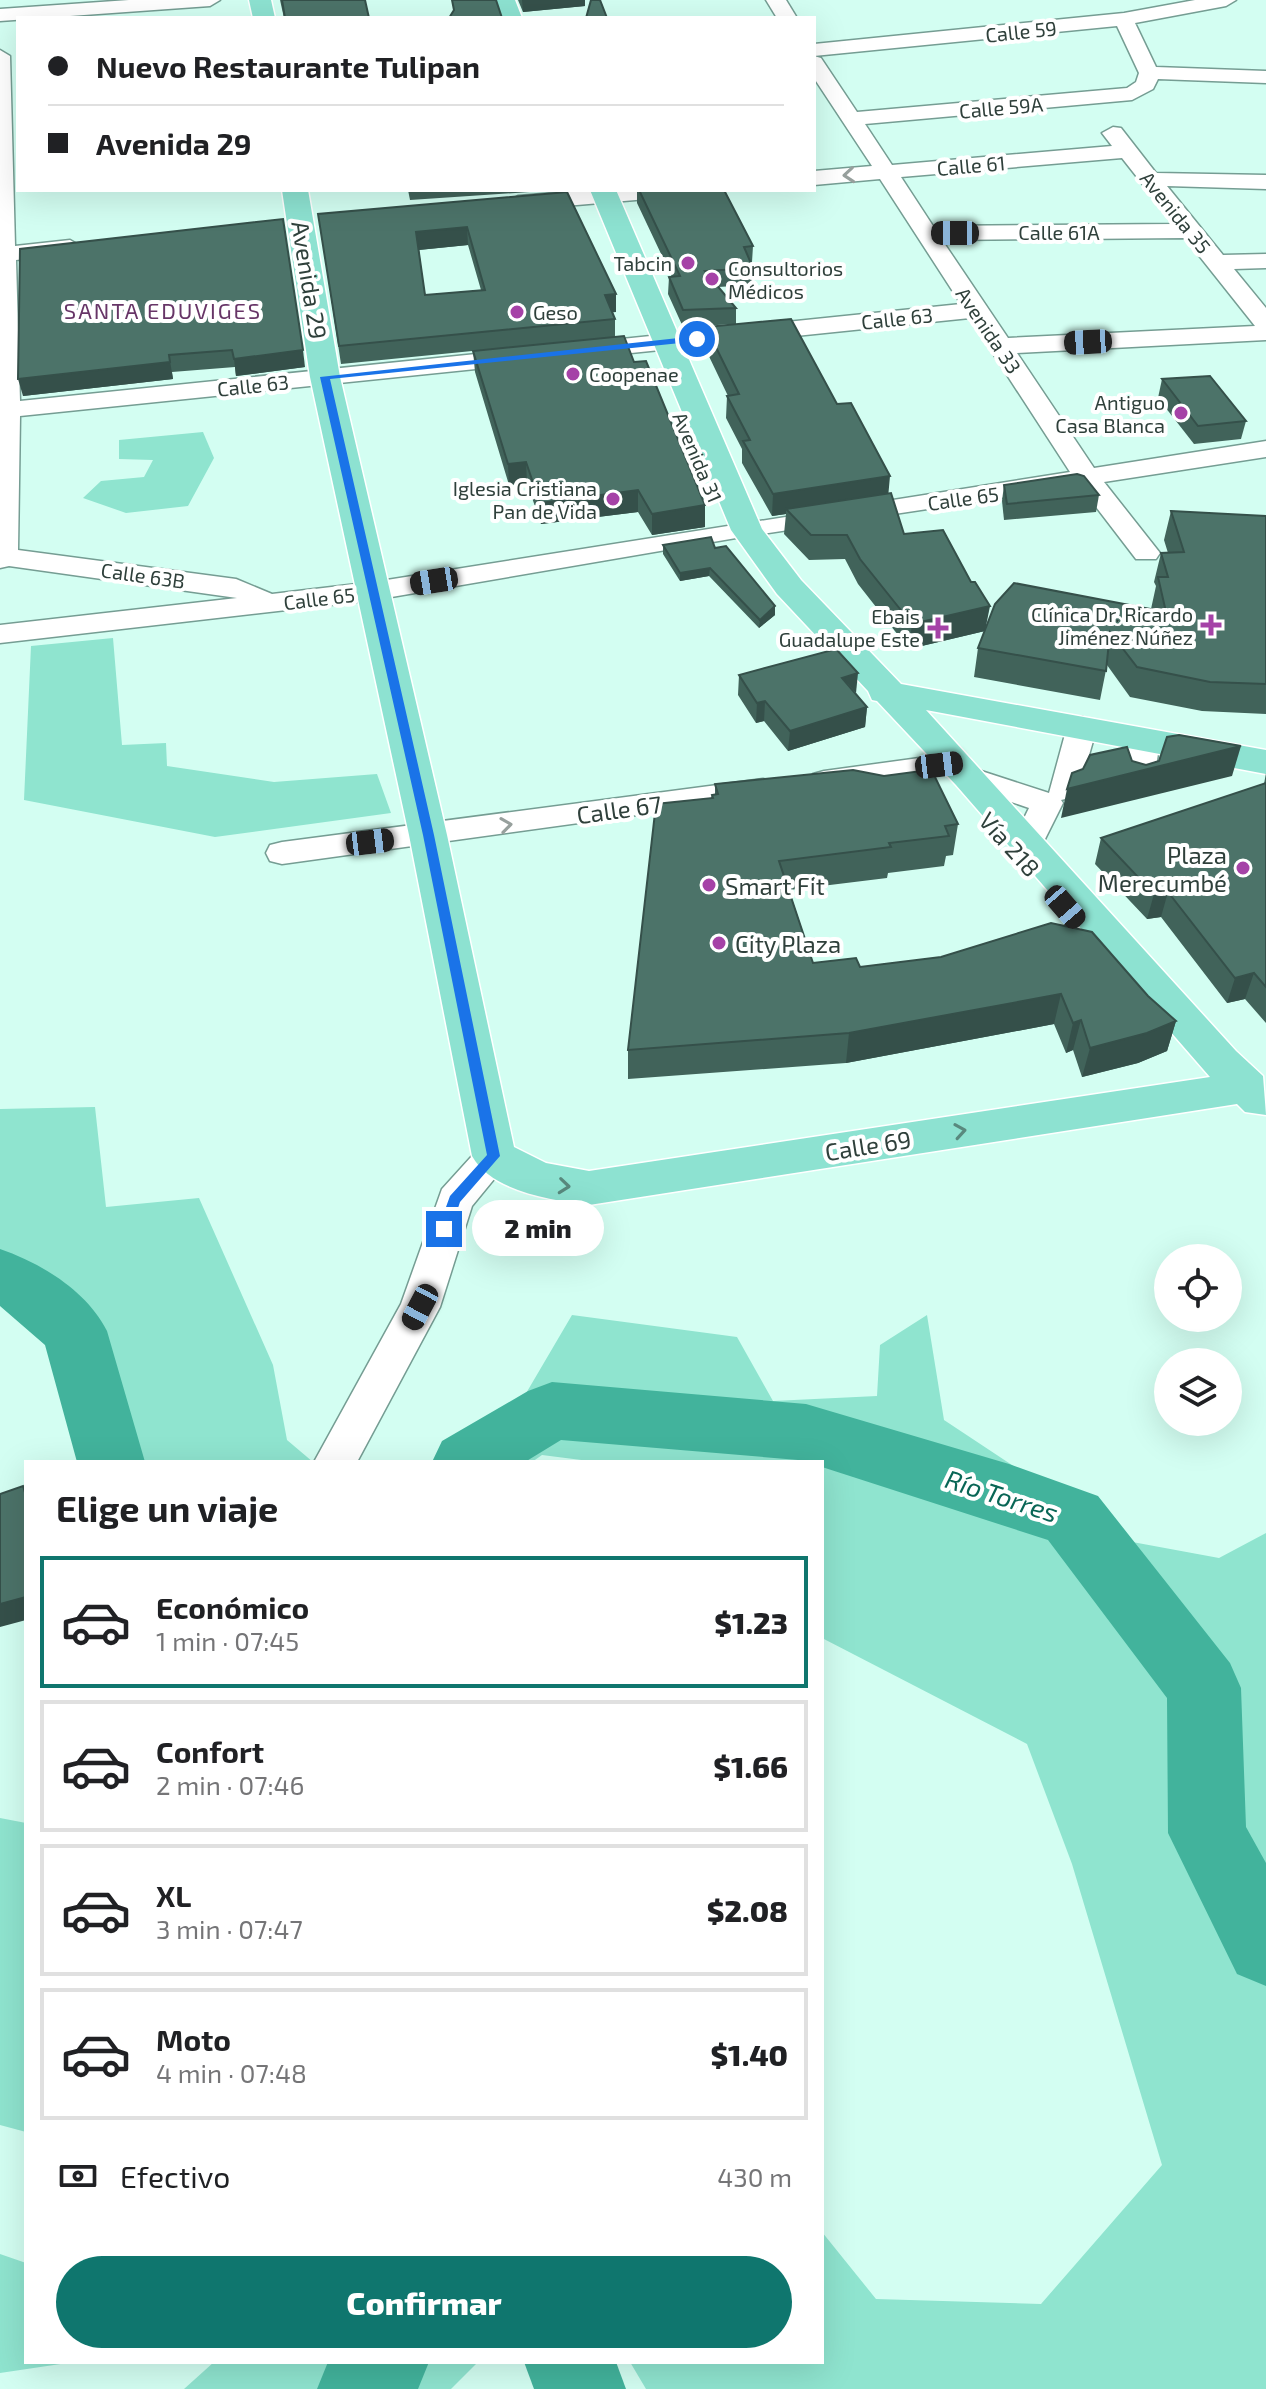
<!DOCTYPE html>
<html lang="es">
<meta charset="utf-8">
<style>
body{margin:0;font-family:"Exo 2",sans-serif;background:#f2f2f2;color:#202124;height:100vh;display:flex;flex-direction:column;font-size:30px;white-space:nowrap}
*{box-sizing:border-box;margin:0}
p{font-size:26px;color:#757577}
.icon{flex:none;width:44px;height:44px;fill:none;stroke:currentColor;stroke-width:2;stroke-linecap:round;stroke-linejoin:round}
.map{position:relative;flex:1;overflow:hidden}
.details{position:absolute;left:24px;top:1460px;width:800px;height:904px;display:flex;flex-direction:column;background:#fff;border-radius:0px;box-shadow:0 8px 32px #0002}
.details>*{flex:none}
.banner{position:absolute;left:16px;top:16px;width:800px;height:176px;border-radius:0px;box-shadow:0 8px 32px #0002;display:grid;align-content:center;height:176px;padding:0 32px;background:#fff}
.fabs{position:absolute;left:1154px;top:1244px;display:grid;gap:16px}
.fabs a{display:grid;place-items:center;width:88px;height:88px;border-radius:50%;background:#fff;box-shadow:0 8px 32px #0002;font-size:40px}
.end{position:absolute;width:36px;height:36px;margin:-18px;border:10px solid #1a73e8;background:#fff;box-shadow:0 0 0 4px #fff}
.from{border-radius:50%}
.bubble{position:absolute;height:56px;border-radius:28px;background:#fff;box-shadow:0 8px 32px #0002;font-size:26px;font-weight:800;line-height:56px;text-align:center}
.car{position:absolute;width:24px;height:48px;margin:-24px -12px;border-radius:10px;box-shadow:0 0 6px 2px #0007;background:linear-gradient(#222 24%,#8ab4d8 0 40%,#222 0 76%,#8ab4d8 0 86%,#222 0)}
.banner b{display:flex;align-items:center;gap:28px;height:76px;font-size:30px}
.banner b+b{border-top:2px solid #e0e0e0}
.banner i{width:20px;height:20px;background:#202124}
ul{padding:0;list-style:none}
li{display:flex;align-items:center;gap:24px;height:132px;margin:0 16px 12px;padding:0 16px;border:4px solid #e0e0e0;border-radius:0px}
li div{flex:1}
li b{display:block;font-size:30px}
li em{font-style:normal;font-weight:800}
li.current{border-color:#0f766e}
li>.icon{width:72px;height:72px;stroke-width:1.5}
h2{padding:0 32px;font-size:36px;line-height:96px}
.pay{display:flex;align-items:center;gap:20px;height:88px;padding:0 32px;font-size:30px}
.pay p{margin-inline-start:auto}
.button{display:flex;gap:16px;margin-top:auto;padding:16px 32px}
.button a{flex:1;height:92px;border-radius:48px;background:#0f766e;color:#fff;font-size:32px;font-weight:800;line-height:92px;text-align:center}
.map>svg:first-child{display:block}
</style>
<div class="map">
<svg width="1266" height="2389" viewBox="0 0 1266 2389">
<rect width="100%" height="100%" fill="#d3fef2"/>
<g fill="#8fe4cf">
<path d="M 203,432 L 214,458 L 188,506 L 126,513 L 83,498 L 101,481 L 144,477 L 153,460 L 119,459 L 119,440 Z"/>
<path d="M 113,638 L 122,745 L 166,743 L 167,766 L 274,782 L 377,774 L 391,813 L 215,837 L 24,800 L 31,646 Z"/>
<path d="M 95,1107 L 106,1207 L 199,1198 L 273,1365 L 287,1440 L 313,1462 L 83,1462 L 64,1361 L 39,1313 L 0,1293 L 0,1109 Z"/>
<path d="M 572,1315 L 737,1337 L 773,1401 L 877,1396 L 880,1345 L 927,1315 L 944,1420 L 1127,1541 L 1219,1558 L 1266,1533 L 1266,2389 L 646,2389 L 630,2362 L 822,2362 L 822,2232 L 876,2299 L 1041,2304 L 1162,2165 L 1072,1864 L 1027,1744 L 822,1638 L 822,1462 L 597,1462 L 542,1455 L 532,1462 L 475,1462 L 508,1424 Z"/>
<path d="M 0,1818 L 26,1823 L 26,2132 L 0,2125 Z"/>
<path d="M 0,2254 L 26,2263 L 26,2362 L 74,2362 L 0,2373 Z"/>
<path d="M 214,2362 L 478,2362 L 451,2389 L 184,2389 Z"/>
</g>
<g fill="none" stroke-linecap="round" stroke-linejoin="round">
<g fill="#42b39c" fill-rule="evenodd">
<path d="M 0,1249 C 41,1263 87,1291 107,1331 L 145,1462 L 77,1462 L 45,1345 L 0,1306 Z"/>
<path d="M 552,1382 L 806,1404 L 1009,1464 L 1098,1496 L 1230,1663 L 1241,1688 L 1246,1827 L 1266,1863 L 1266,1986 L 1237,1974 L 1168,1833 L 1167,1698 L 1048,1540 L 822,1467 L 822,1462 L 561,1440 L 525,1462 L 432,1462 L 442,1441 L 528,1391 Z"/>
<path d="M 328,2362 L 429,2362 L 418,2389 L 317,2389 Z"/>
<path d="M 524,2362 L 616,2362 L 626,2389 L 534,2389 Z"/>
</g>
<defs>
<g id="minor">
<path d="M 129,0 L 220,0 L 210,6 L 0,21 L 0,9 Z"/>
<path d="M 766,0 L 786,0 L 797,18 L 777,18 Z"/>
<path d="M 1195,0 L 1236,0 L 1226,6 L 1135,23 L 1156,67 L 1266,71 L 1266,83 L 1158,79 L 1153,89 L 1132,100 L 865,124 L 892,165 L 1112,146 L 1102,133 L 1113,127 L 1121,128 L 1156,173 L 1266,175 L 1266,189 L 1167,186 L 1223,255 L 1266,254 L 1266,268 L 1234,269 L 1266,308 L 1266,340 L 1017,353 L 1094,468 L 1266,441 L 1266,457 L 1104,482 L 1160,553 L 1156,559 L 1136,559 L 1080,486 L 742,537 L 374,600 L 0,643 L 0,625 L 237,598 L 9,566 L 0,568 L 0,50 L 10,56 L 15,246 L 70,240 L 82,247 L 70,254 L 16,260 L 20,401 L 961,304 L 880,179 L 814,185 L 814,171 L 872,166 L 814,78 L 814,44 L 1124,13 ZM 1117,26 L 1139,73 L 1136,82 L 1127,88 L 857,112 L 821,58 L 814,56 ZM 1122,158 L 1174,224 L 933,226 L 901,177 ZM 1185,238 L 1255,326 L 1008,338 L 942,240 ZM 970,318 L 1070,472 L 374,582 L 272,594 L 236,579 L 18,550 L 20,416 Z"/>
<path d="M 592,190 L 682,190 L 671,197 L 518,210 L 507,203 L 518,196 Z"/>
<path d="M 1082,717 L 1093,720 L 1097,727 L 1079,790 L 1074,797 L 1061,800 L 1063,803 L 1039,851 L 1028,854 L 1017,851 L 1012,843 L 1029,808 L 958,784 L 953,777 L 956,773 L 824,791 L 813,788 L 808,781 L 813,774 L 824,771 L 956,753 L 967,756 L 972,763 L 969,767 L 1049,793 L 1067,727 L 1071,720 Z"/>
<path d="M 1145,729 L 1156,732 L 1160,739 L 1154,782 L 1149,789 L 1138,792 L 1127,789 L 1122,782 L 1130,739 L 1134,732 Z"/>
<path d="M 763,779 L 774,782 L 779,789 L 774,796 L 282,864 L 270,861 L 266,853 L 270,845 L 282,842 Z"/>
<path d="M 494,1142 L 507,1146 L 513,1156 L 472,1206 L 440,1307 L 357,1462 L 314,1462 L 401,1304 L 442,1189 L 481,1146 Z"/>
</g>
<g id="major">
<path d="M 249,0 L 271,0 L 275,18 L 253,18 Z"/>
<path d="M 493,0 L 515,0 L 522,18 L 500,18 Z"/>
<path d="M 282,190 L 308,190 L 340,377 L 447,835 L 514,1147 L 546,1163 L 589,1171 L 1210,1077 L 956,785 L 877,701 L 872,700 L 868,691 L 777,594 L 731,530 L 590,190 L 616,190 L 762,529 L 801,580 L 901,684 L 1266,750 L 1266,774 L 926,710 L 1236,1051 L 1263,1076 L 1266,1115 L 1245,1112 L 1237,1104 L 589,1205 C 552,1200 492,1192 472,1156 L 409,835 L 310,377 Z"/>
</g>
</defs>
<use href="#minor" stroke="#759d93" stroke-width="3"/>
<use href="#major" stroke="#fff" stroke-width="3"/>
<use href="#minor" fill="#fff" fill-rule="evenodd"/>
<use href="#major" fill="#8de2d1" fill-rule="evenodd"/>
</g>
<g fill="#41635a" fill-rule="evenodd">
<path d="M 280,0 L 365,0 L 369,18 L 284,18 Z"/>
<path d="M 518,0 L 585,0 L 585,6 L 523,12 Z"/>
<path d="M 408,190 L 559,190 L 410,200 Z"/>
<path d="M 637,190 L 724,190 L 753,246 L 752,262 L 750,263 L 753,268 L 752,285 L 718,287 L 736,308 L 736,324 L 837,404 L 888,494 L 904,534 L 986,627 L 1151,609 L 1156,586 L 1154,582 L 1161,553 L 1168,553 L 1164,540 L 1171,511 L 1266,516 L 1266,714 L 1202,711 L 1130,697 L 1107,665 L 1100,700 L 974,677 L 978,648 L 985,631 L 909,649 L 858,584 L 845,559 L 809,560 L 784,534 L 786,514 L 772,516 L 742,463 L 742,449 L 726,418 L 727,396 L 728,396 L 705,348 L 706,327 L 734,324 L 683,327 L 668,294 L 669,277 L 672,277 L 637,203 Z"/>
<path d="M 567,192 L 616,312 L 612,312 L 615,319 L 615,337 L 341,364 L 321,232 ZM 468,245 L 481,290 L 425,295 L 419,250 Z"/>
<path d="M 20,249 L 305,367 L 236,376 L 235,367 L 172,372 L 173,379 L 23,396 Z"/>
<path d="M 473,351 L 634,362 L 705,505 L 705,527 L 652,535 L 638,512 L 541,524 L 527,483 L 509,485 L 475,372 Z"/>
<path d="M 1162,379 L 1246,421 L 1241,439 L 1194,444 L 1158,398 Z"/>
<path d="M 1004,485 L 1099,495 L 1096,512 L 1004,520 L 1002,501 Z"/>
<path d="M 663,545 L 715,548 L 775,606 L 775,615 L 759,628 L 709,576 L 680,581 L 663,554 Z"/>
<path d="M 739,675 L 855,693 L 867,707 L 865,727 L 788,751 L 764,721 L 756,723 L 738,695 Z"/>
<path d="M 1266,773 L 1266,1023 L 1245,999 L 1227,1003 L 1161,917 L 1147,919 L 1095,864 L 1101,838 L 1264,784 Z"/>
<path d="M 884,776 L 923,776 L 958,824 L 953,855 L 946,856 L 944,866 L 888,873 L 887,878 L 789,890 L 813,963 L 1148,996 L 1176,1021 L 1167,1051 L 1138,1063 L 1082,1077 L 1073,1050 L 1066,1053 L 1054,1024 L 846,1063 L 628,1079 L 628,1050 L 712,795 L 715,795 L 715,784 Z"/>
</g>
<g fill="#35504a">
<path d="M 522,0 L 585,0 L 585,6 L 523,12 Z"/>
<path d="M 467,227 L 468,245 L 418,250 L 416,232 Z"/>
<path d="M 616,294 L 616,312 L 606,313 L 605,295 Z"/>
<path d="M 303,350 L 305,367 L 236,376 L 234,359 Z"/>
<path d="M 169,355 L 173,379 L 23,396 L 18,379 Z"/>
<path d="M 526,462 L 527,483 L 509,485 L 508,464 Z"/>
<path d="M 890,476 L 888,498 L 786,509 L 786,514 L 772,516 L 773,494 Z"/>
<path d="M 638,490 L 638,512 L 541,524 L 540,503 Z"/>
<path d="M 705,505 L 705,527 L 652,535 L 652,514 Z"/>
<path d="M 710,568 L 709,576 L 680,581 L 680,573 Z"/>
<path d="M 775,606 L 775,615 L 759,628 L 760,620 Z"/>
<path d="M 990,606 L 985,631 L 909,649 L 912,624 Z"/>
<path d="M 858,673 L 856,693 L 842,678 Z"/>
<path d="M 765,701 L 764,721 L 756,723 L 757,703 Z"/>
<path d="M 867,707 L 865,727 L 788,751 L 790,731 Z"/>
<path d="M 1241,746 L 1232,776 L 1061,818 L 1067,789 Z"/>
<path d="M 1168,892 L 1161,917 L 1147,919 L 1154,894 Z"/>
<path d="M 1254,973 L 1245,999 L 1227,1003 L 1235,978 Z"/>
<path d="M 1061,994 L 1054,1024 L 846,1063 L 849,1033 Z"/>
<path d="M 1081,1020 L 1073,1050 L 1066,1053 L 1073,1023 Z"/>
<path d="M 1176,1021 L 1167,1051 L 1138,1063 L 1082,1077 L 1090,1048 Z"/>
<path d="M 26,1597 L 26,1620 L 0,1627 L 0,1604 Z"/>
</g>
<g fill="#4c7369" stroke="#35504a" stroke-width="2" fill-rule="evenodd">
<path d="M 282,0 L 365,0 L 369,18 L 285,18 Z"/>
<path d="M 452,0 L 496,0 L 502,18 L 449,18 L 454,10 Z"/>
<path d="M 591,0 L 600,0 L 607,18 L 586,18 Z"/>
<path d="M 639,190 L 724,190 L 753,246 L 744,247 L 753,268 L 705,271 L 736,308 L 683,310 L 669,277 L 680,276 Z"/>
<path d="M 567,192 L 616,294 L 605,295 L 615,319 L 339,346 L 318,214 ZM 467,227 L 485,290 L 425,295 L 416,232 Z"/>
<path d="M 283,219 L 303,350 L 234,359 L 232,350 L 169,355 L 170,362 L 18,379 L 20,249 Z"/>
<path d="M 791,319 L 837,404 L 851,403 L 890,476 L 773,494 L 743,441 L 750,440 L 727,396 L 739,394 L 706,327 Z"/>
<path d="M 624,336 L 634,362 L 646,361 L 705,505 L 652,514 L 638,490 L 540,503 L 526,462 L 508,464 L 473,351 Z"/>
<path d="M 1210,376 L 1246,421 L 1198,426 L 1162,379 Z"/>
<path d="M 1077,474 L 1084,476 L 1099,495 L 1007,504 L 1004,485 Z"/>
<path d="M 891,493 L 904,534 L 943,530 L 971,582 L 975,582 L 990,606 L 912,624 L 860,559 L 847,535 L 811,535 L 786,509 Z"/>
<path d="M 1171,511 L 1266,516 L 1266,684 L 1210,682 L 1137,667 L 1110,632 L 1106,671 L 978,648 L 995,604 L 1014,583 L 1166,612 L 1158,577 L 1168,577 L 1161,553 L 1184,552 Z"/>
<path d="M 711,537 L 715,548 L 726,546 L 775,606 L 760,620 L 710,568 L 680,573 L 663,545 Z"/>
<path d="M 836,649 L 858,673 L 842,678 L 867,707 L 790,731 L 765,701 L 757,703 L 739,675 Z"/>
<path d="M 1179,735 L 1241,746 L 1067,789 L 1072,773 L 1083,769 L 1090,755 L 1127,747 L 1132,761 L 1146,765 L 1159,761 L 1167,737 Z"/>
<path d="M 853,770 L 884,776 L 921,771 L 923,776 L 934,775 L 958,824 L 945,826 L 949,836 L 889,843 L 891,847 L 779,861 L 813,963 L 856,958 L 860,967 L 941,957 L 1051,923 L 1092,932 L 1148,996 L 1176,1021 L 1147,1033 L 1090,1048 L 1081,1020 L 1073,1023 L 1061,994 L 849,1033 L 628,1050 L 656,804 L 713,798 L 712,795 L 718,794 L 715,784 Z"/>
<path d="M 1266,783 L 1266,987 L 1254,973 L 1235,978 L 1168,892 L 1154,894 L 1101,838 Z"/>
<path d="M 23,1486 L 26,1496 L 26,1597 L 0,1604 L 0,1494 Z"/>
</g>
<defs><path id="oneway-chevron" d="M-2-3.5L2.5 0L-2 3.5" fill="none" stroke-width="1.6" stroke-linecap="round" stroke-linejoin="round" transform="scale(2)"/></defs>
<g stroke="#97a09d">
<use href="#oneway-chevron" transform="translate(849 175) rotate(175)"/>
<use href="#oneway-chevron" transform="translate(506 825) rotate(-8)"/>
</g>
<g stroke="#59897e">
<use href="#oneway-chevron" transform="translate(960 1131) rotate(-9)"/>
<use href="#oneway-chevron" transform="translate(564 1186) rotate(6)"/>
</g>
<path fill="#1a73e8" d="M 697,336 L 700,341 L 330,379 L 434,835 L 500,1156 L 460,1202 L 451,1229 L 444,1234 L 438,1229 L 450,1196 L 487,1155 L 423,835 L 320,377 Z"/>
<g fill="#a542a7" stroke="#fff" stroke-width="3">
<circle cx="688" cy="263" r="8"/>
<circle cx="712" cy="279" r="8"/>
<circle cx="517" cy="312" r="8"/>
<circle cx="573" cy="374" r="8"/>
<circle cx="1181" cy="413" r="8"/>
<circle cx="613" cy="499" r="8"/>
<path d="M1207 613h8v8h8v8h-8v8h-8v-8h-8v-8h8z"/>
<path d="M934 616h8v8h8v8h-8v8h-8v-8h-8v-8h8z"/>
<circle cx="1243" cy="868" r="8"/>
<circle cx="709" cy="885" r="8"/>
<circle cx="719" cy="943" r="8"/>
</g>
<g text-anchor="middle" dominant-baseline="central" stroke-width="8" stroke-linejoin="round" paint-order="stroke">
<g font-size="20" fill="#2f403b" stroke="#fff">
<text transform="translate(1021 31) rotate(-6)">Calle 59</text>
<text transform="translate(1001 107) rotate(-5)">Calle 59A</text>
<text transform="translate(971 165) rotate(-5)">Calle 61</text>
<text transform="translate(1176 212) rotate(51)">Avenida 35</text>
<text x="1059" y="232">Calle 61A</text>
<text transform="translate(897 318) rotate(-6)">Calle 63</text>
<text transform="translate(989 330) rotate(56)">Avenida 33</text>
<text transform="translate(253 385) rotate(-6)">Calle 63</text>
<text transform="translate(698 457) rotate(67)">Avenida 31</text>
<text transform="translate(963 498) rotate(-8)">Calle 65</text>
<text transform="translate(143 575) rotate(8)">Calle 63B</text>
<text transform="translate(319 598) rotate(-7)">Calle 65</text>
</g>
<g font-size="20" fill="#2f403b" stroke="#fff" text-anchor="end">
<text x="672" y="263">Tabcin</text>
<text x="728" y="268" text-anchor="start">Consultorios<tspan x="728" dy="23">Médicos</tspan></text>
<text x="533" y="312" text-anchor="start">Geso</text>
<text x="589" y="374" text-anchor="start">Coopenae</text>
<text x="1165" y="402">Antiguo<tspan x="1165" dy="23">Casa Blanca</tspan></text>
<text x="597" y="488">Iglesia Cristiana<tspan x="597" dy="23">Pan de Vida</tspan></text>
<text x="1193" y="614">Clínica Dr. Ricardo<tspan x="1193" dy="23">Jiménez Núñez</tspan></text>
<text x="920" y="616">Ebais<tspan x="920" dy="23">Guadalupe Este</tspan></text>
</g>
<g font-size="22" letter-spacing="2" fill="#673567" stroke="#fff">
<text x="163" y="310">SANTA EDUVIGES</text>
</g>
<g font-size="24" fill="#2f403b" stroke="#fff">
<text transform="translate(310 280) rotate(81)">Avenida 29</text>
<text transform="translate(619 809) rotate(-8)">Calle 67</text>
<text transform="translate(1010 844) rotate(48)">Vía 218</text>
<text transform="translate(868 1145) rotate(-9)">Calle 69</text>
</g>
<g font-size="24" fill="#2f403b" stroke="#fff" text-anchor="start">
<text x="1227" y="854" text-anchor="end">Plaza<tspan x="1227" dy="28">Merecumbé</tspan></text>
<text x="725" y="885">Smart Fit</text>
<text x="735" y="943">City Plaza</text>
</g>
<g font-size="26" font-style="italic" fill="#096656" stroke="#fff">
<text transform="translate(1002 1495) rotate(18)">Río Torres</text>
</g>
</g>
</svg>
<div class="fabs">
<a><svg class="icon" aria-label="locate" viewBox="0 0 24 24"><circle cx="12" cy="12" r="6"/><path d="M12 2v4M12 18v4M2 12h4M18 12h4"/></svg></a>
<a><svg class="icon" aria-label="layers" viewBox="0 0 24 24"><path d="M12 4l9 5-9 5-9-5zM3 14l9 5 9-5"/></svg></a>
</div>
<i class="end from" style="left:697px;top:339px"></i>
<i class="end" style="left:444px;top:1229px"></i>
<div class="bubble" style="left:472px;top:1200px;width:132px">2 min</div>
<i class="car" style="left:955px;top:233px;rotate:270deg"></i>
<i class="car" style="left:1088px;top:342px;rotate:267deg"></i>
<i class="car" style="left:434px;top:581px;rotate:261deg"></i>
<i class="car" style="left:939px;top:765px;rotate:83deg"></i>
<i class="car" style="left:370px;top:842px;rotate:83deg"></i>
<i class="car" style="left:1065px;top:907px;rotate:139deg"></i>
<i class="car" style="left:420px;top:1307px;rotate:208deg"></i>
<div class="banner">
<b><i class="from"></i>Nuevo Restaurante Tulipan</b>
<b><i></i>Avenida 29</b>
</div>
<section class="details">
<h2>Elige un viaje</h2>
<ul>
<li class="current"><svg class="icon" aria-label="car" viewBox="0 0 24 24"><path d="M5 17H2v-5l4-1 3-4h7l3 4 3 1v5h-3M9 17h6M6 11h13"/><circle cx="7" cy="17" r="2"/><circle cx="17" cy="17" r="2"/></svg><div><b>Económico</b><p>1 min · 07:45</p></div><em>$1.23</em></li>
<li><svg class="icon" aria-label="car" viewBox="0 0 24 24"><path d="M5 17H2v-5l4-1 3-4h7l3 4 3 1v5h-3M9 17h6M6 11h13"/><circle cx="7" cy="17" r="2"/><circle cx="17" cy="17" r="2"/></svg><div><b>Confort</b><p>2 min · 07:46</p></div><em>$1.66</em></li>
<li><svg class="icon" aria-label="car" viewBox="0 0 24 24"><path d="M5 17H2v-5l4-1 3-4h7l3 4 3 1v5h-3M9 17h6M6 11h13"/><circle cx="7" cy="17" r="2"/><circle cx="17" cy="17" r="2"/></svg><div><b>XL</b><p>3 min · 07:47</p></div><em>$2.08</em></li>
<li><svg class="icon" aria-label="car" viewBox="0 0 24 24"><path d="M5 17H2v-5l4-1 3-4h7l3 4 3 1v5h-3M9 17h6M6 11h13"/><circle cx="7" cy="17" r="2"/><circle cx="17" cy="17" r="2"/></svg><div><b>Moto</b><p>4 min · 07:48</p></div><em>$1.40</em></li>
</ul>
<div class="pay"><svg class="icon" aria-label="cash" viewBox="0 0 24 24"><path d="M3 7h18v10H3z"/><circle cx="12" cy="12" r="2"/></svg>Efectivo<p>430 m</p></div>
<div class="button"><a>Confirmar</a></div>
</section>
</div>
